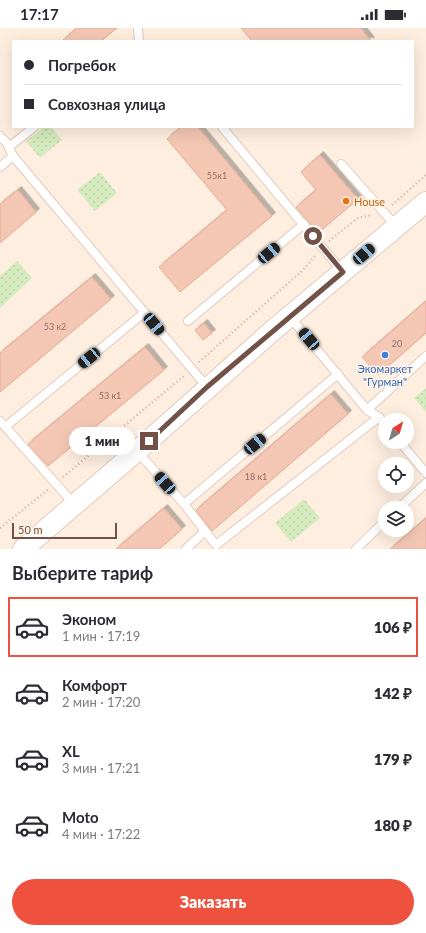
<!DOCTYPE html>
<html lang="ru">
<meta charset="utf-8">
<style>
body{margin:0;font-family:Lato,sans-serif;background:#f7f7f7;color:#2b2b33;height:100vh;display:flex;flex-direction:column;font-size:15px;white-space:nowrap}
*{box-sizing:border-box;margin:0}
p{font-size:13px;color:#7c7c81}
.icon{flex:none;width:22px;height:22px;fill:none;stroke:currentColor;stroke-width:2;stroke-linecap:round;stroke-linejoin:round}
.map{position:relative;height:521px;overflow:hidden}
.sheet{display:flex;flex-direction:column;background:#fff;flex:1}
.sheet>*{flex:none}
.guide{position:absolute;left:12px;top:12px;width:402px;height:88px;border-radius:0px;box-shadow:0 4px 16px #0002;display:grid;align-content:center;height:88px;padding:0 12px;background:#fff}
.needle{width:26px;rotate:37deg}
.controls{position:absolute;left:378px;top:385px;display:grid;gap:8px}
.controls a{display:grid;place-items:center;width:36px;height:36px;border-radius:50%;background:#fff;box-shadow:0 4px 16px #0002;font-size:20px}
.scale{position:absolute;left:12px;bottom:10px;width:105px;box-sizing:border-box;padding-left:4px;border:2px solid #745146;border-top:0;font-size:11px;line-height:14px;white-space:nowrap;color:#745146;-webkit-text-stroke:3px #fff2e6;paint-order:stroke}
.end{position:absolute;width:18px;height:18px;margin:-9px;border:5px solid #745146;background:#fff;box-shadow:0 0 0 2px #fff}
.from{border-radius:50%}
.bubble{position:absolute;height:28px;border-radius:14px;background:#fff;box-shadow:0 4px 16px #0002;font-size:13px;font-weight:800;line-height:28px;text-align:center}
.car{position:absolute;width:12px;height:24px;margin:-12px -6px;border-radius:5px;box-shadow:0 0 3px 1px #0007;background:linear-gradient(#222 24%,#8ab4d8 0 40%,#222 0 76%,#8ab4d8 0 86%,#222 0)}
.guide b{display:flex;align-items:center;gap:14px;height:38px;font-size:15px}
.guide b+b{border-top:1px solid #e1e1e2}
.guide i{width:10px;height:10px;background:#2b2b33}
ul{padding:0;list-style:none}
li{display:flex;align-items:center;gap:12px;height:60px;margin:0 8px 6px;padding:0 4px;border:2px solid transparent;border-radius:0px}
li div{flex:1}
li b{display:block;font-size:15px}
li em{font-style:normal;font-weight:800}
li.selected{border-color:#ee513d}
li>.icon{width:36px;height:36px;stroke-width:1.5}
h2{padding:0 12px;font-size:18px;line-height:48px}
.cta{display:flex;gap:8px;margin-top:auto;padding:8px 12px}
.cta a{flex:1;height:46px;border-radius:24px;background:#ee513d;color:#fff;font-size:16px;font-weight:800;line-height:46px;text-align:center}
.status{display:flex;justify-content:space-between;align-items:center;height:28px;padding:0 20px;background:#fff;direction:ltr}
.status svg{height:11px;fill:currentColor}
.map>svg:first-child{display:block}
</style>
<div class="status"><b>17:17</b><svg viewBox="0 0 49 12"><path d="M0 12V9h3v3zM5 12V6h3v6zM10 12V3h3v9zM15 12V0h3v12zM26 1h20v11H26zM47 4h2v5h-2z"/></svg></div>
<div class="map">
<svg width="426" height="521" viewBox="0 0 426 521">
<defs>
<pattern id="park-dots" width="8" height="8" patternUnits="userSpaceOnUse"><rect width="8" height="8" fill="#d5ebbd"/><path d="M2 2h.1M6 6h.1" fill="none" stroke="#bacba4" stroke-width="1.8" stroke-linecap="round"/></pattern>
<filter id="shadow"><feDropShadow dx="3.5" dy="-3.5" stdDeviation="0" flood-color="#0004"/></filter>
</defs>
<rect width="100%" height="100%" fill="#fdeedf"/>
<g fill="url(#park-dots)">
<path d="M 44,99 L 51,99 L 62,112 L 40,130 L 26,113 Z"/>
<path d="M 100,144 L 117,165 L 95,183 L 77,162 Z"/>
<path d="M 17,233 L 32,250 L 0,280 L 0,248 Z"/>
<path d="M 426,360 L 426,384 L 414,370 Z"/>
<path d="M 304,471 L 320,490 L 291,514 L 275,495 Z"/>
</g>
<g fill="#f4c7b5" stroke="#e7ab95" filter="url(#shadow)">
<path d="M 77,0 L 117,0 L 101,13 L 62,13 Z"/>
<path d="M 241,0 L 361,0 L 371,13 L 252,13 Z"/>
<path d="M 181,99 L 198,99 L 272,188 L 180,264 L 159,239 L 227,182 L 167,111 Z"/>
<path d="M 320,127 L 358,171 L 318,205 L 296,179 L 316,162 L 301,144 Z"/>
<path d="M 18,162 L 36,184 L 0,215 L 0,176 Z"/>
<path d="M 92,249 L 111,271 L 0,364 L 0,325 Z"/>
<path d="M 426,273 L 426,305 L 378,347 L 362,329 Z"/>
<path d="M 204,295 L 212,305 L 203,312 L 195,302 Z"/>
<path d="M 145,319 L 164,342 L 48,438 L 28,416 Z"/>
<path d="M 331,366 L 348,386 L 212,503 L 196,482 Z"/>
<path d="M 164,480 L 182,501 L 164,517 L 159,521 L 116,521 Z"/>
<path d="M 426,490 L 426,521 L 390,521 L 409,505 Z"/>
</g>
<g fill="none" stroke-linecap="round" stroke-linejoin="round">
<defs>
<g id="service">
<path d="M 138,0 L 139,13"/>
<path d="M 222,99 L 342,243"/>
<path d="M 0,108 L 6,114 L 13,128 L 207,359"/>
<path d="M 9,119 L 34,99"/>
<path d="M 341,136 L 396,198"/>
<path d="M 0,139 L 13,128"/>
<path d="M 290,289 L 367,382 L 379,389"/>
<path d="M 188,293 L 304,196"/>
<path d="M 338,346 L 184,476 L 216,517 L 379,389 L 385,397"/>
<path d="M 367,382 L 426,328"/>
<path d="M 0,393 L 74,476"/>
<path d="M 5,399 L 144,285"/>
<path d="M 400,414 L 426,445"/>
<path d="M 137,423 L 184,476"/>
<path d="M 399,480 L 426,455"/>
<path d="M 186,521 L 205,503"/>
<path d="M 356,521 L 385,493"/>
</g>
<path id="tertiary" d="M 23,521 L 137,423 L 271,304 L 426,174"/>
</defs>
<use href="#service" stroke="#e3cbbe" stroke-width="10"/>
<use href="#tertiary" stroke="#e3cbbe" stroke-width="22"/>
<g stroke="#d8aa99" stroke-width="2.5" stroke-dasharray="1 3" stroke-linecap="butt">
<path d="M 392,177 L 426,147"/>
<path d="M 329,213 L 358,190 L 372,187"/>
<path d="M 199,334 L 302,243 L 316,227"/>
<path d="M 63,449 L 185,347"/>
<path d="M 0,500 L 49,461"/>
</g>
<use href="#service" stroke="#fff" stroke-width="8"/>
<use href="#tertiary" stroke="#fff" stroke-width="20"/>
</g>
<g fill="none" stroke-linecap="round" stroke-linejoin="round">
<path stroke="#745146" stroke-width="5" d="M 149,413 L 207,359 L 343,244 L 313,208"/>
</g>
<circle fill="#e8710a" stroke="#fff2e6" stroke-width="1.5" cx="346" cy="173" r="4"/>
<circle fill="#3f7fe0" stroke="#fff2e6" stroke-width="1.5" cx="385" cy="327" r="4"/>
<g text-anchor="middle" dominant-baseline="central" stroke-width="3" stroke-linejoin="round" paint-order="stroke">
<g font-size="9" fill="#946e62">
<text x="217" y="147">55к1</text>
<text x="55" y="298">53 к2</text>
<text x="397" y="315">20</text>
<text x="110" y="367">53 к1</text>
<text x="256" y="448">18 к1</text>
</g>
<g font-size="11" fill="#c56008" stroke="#fff2e6" text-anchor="start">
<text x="354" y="173">House</text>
</g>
<g font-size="11" fill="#366cbe" stroke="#fff2e6">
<text x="385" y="340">Экомаркет<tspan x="385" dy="13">"Гурман"</tspan></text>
</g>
</g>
</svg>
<div class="controls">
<a><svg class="needle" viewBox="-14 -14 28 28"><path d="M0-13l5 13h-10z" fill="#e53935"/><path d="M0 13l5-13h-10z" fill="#7c7c81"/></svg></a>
<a><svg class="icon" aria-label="locate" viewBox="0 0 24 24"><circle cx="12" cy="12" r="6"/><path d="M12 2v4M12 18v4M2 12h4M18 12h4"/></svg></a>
<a><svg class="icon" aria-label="layers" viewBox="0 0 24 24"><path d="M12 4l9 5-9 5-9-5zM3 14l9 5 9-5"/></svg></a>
</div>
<div class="scale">50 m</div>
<i class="end from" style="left:313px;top:208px"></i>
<i class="end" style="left:149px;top:413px"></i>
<div class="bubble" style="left:69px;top:399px;width:66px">1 мин</div>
<i class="car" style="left:269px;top:225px;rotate:50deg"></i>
<i class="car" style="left:364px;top:226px;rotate:49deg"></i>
<i class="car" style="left:154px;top:296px;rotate:140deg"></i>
<i class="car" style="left:309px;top:311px;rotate:320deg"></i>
<i class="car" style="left:89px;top:330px;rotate:231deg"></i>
<i class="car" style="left:255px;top:416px;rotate:50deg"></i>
<i class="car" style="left:165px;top:455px;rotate:319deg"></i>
<div class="guide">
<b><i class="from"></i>Погребок</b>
<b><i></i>Совхозная улица</b>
</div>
</div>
<section class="sheet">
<h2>Выберите тариф</h2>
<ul>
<li class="selected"><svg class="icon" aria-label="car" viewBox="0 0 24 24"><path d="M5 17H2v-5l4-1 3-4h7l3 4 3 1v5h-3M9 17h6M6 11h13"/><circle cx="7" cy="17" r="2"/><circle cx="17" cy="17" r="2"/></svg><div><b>Эконом</b><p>1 мин · 17:19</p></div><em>106 ₽</em></li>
<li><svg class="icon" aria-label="car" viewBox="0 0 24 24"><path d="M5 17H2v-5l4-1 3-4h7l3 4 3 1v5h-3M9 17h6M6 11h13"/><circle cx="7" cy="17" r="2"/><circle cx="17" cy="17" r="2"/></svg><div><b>Комфорт</b><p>2 мин · 17:20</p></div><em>142 ₽</em></li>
<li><svg class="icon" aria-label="car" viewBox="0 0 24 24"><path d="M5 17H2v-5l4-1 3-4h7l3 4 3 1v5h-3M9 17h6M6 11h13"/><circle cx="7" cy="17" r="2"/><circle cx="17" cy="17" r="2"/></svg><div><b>XL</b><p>3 мин · 17:21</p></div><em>179 ₽</em></li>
<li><svg class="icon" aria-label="car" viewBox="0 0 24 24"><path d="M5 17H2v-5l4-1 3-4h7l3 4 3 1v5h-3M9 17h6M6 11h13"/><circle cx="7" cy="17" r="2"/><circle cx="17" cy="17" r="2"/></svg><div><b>Moto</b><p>4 мин · 17:22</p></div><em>180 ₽</em></li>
</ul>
<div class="cta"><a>Заказать</a></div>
</section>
